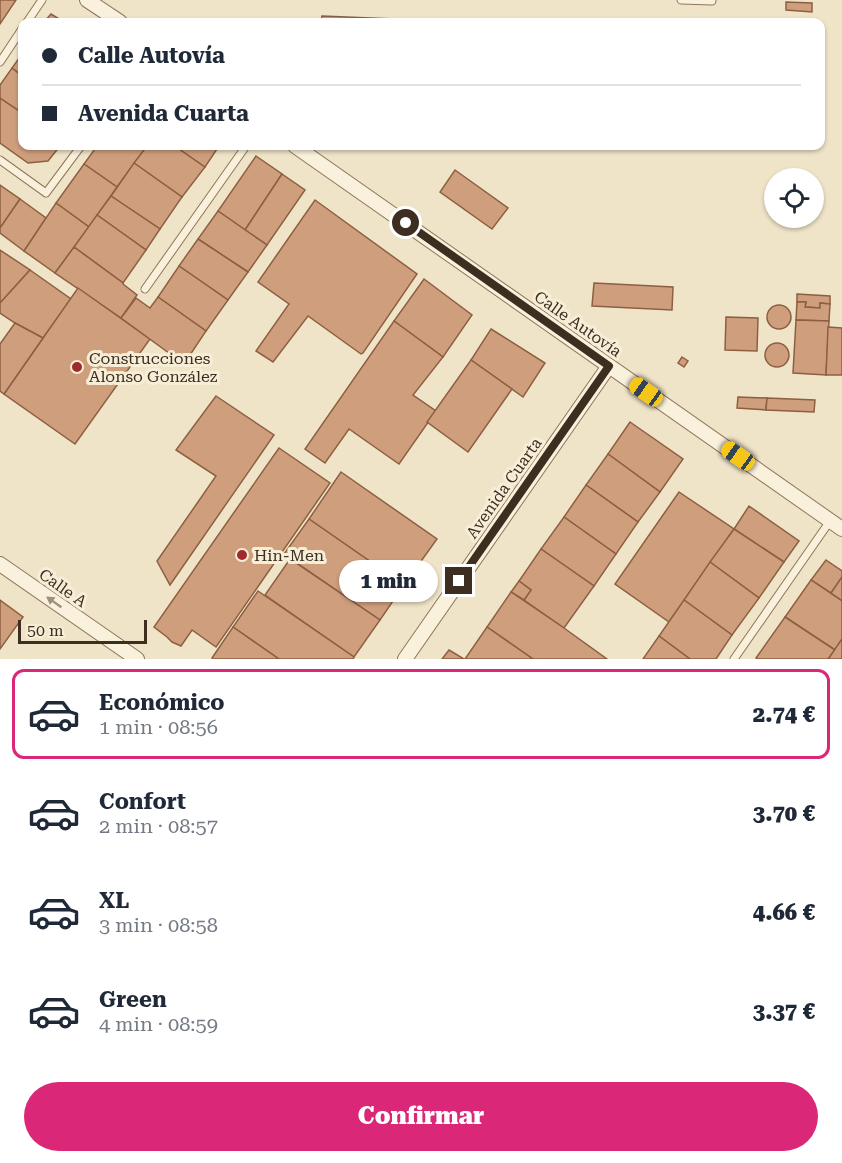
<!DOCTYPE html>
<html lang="es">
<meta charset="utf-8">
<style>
body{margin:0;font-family:"Roboto Serif",serif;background:#f6f6f7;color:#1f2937;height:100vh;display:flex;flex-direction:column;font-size:22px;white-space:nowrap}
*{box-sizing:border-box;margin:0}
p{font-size:20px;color:#747a83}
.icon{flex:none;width:33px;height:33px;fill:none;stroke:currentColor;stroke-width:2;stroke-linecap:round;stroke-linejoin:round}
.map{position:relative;height:659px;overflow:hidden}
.side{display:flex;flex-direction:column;background:#fff;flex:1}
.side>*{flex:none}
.top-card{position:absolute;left:18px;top:18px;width:807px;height:132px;border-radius:12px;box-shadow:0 2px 4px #0004;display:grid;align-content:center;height:132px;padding:0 24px;background:#fff}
.buttons{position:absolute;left:764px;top:168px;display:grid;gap:12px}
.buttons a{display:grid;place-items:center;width:60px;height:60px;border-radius:50%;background:#fff;box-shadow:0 2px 4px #0004;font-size:30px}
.scale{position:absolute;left:18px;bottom:15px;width:129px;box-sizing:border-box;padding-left:6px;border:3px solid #3d2e20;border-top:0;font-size:16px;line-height:21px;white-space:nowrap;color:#3d2e20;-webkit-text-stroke:4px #f7eed8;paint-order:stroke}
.end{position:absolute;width:27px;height:27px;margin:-14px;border:8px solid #3d2e20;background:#fff;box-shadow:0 0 0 3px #fff}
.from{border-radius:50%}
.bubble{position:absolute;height:42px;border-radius:21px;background:#fff;box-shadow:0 2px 4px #0004;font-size:20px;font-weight:800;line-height:42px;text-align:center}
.car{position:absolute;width:18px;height:36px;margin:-18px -9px;border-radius:8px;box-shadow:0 0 4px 2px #0007;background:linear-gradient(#f5c518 24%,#345 0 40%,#f5c518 0 76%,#345 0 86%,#f5c518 0)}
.top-card b{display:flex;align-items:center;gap:21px;height:57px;font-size:22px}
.top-card b+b{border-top:2px solid #e0e1e3}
.top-card i{width:15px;height:15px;background:#1f2937}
ul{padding:10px 0 0;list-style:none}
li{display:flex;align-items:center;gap:18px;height:90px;margin:0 12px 9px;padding:0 12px;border:3px solid transparent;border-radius:12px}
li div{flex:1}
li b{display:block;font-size:22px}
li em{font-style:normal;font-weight:800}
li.active{border-color:#db2777}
li>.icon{width:54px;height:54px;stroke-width:1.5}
.action{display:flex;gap:12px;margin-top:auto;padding:12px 24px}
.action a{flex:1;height:69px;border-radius:36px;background:#db2777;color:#fff;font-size:24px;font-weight:800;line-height:69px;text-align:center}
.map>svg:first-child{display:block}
</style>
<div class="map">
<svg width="842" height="659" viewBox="0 0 842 659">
<rect width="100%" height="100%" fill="#f0e4c8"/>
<g fill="#cf9f7d" stroke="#8d5f41" stroke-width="1.5">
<path d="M 0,0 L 16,0 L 0,24 Z"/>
<path d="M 786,2 L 812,3 L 812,12 L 786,10 Z"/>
<path d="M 51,14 L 64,22 L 44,22 Z"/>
<path d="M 322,16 L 468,22 L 321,22 Z"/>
<path d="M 22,54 L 22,76 L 12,68 Z"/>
<path d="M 12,68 L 22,76 L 22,113 L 0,98 L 0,85 Z"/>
<path d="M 0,98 L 22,113 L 22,146 L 60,146 L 48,161 L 28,163 L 0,143 Z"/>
<path d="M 97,146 L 147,146 L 117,187 L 84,164 Z"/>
<path d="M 147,146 L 175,146 L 205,167 L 182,197 L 134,163 Z"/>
<path d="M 175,146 L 219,146 L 205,167 Z"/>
<path d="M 256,156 L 282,174 L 245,230 L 218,211 Z"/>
<path d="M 134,163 L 182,197 L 160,229 L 111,196 Z"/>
<path d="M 84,164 L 117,187 L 89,227 L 56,203 Z"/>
<path d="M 455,170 L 508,208 L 492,229 L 440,192 Z"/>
<path d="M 282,174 L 305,190 L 267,245 L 245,230 Z"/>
<path d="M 0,185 L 20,199 L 0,228 Z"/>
<path d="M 111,196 L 160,229 L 146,250 L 97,215 Z"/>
<path d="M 20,199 L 46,218 L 24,251 L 0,233 L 0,228 Z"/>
<path d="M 315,200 L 417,274 L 363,353 L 361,354 L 308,316 L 273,362 L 256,351 L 289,304 L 258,282 Z"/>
<path d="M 56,203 L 89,227 L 55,273 L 24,251 Z"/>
<path d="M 218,211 L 267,245 L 248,272 L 198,239 Z"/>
<path d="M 97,215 L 146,250 L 123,283 L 74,247 Z"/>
<path d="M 198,239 L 248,272 L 228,300 L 179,266 Z"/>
<path d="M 74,247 L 123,283 L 123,284 L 137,295 L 121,318 L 55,273 Z"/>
<path d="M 0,250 L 30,270 L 0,303 Z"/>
<path d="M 179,266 L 228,300 L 206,331 L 158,297 Z"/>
<path d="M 30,270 L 71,299 L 43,338 L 15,323 L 0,313 L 0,303 Z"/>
<path d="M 424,279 L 472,315 L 443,357 L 394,321 Z"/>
<path d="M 594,283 L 673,287 L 672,310 L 592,306 Z"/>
<path d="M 78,288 L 150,339 L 75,444 L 4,394 Z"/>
<path d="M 797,294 L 830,296 L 830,304 L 820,303 L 820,308 L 805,307 L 806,302 L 797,302 Z"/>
<path d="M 158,297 L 206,331 L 184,364 L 121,318 L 136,298 L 150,308 Z"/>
<path d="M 797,302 L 806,302 L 805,307 L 820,308 L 820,303 L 830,304 L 829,321 L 796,320 Z"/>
<circle cx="779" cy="317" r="12"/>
<path d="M 726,317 L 758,318 L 757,351 L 725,350 Z"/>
<path d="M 796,320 L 829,321 L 826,375 L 793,373 Z"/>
<path d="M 394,321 L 443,357 L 413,395 L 436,411 L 399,464 L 349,429 L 325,463 L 305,449 Z"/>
<path d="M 15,323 L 43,338 L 4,394 L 0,391 L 0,344 Z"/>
<path d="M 828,327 L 842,328 L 842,375 L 826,375 Z"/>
<path d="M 491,329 L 545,363 L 523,397 L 471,360 Z"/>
<circle cx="777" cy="355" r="12"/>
<path d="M 682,357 L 688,361 L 684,367 L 678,363 Z"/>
<path d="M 471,360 L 512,389 L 468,452 L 427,422 Z"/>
<path d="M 216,396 L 274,435 L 170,585 L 157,561 L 216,476 L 176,450 Z"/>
<path d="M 738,397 L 767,398 L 766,410 L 737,408 Z"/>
<path d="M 767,398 L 815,400 L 814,412 L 766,410 Z"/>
<path d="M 630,422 L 683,459 L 660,492 L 608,454 Z"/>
<path d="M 279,448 L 330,483 L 216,647 L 192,630 L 181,646 L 172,642 L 167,637 L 154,627 Z"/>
<path d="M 608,454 L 660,492 L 638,522 L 586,485 Z"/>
<path d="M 341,472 L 437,539 L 404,585 L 309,519 Z"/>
<path d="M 586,485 L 638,522 L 616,554 L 564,517 Z"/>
<path d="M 679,492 L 734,529 L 669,622 L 615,584 Z"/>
<path d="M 749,506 L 799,541 L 784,562 L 734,529 Z"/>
<path d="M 564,517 L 616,554 L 594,586 L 541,549 Z"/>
<path d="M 309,519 L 404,585 L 380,620 L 284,554 Z"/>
<path d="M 734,529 L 784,562 L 759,598 L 710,562 Z"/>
<path d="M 541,549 L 594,586 L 564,628 L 524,600 L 531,590 L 519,581 Z"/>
<path d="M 290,559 L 380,620 L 354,657 L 265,595 Z"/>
<path d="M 826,560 L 842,571 L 842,577 L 831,593 L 811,580 Z"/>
<path d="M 710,562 L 759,598 L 732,635 L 684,600 Z"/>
<path d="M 842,577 L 842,601 L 831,593 Z"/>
<path d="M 811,580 L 842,601 L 842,639 L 835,650 L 785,617 Z"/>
<path d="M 519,581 L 531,590 L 524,600 L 511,592 Z"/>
<path d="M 258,591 L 354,657 L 353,659 L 279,659 L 233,627 Z"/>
<path d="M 511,592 L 564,628 L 607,659 L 533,659 L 487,627 Z"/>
<path d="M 0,600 L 23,617 L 0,649 Z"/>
<path d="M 684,600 L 732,635 L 716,659 L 690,659 L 659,636 Z"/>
<path d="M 785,617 L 835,650 L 828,659 L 758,659 L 756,658 Z"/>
<path d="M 233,627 L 279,659 L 213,659 L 212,658 Z"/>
<path d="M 487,627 L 533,659 L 465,659 Z"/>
<path d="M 659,636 L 690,659 L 643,659 Z"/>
<path d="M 842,639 L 842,659 L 830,659 L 829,658 Z"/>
<path d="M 449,650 L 464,659 L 442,659 Z"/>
</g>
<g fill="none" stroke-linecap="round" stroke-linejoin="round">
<defs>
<g id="lane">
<path d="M 681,0 L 712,1 L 711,0"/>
<path d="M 27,22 L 42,0"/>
<path d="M 0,62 L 22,29"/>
<path d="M 0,160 L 46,193 L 81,146"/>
<path d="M 145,289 L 246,146"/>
<path d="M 734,659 L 830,521"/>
</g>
<g id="street">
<path d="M 87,0 L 120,22"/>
<path d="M 295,146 L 842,529"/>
<path d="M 0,564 L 137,659"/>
<path d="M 405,659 L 609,366"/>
</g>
</defs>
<use href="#lane" stroke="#8d765c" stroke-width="9"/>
<use href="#street" stroke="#8d765c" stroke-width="16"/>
<use href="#lane" stroke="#faf1dc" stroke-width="7"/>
<use href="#street" stroke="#faf1dc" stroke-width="14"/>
</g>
<defs><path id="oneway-solid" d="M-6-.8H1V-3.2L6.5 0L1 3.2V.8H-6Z" transform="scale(1.5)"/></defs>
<use fill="#9c907e" href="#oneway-solid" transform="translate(54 602) rotate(-145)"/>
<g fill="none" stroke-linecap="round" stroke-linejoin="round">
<path stroke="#3d2e20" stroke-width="8" d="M 406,223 L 609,366 L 459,581"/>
</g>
<g fill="#9e2a2b" stroke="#f7eed8" stroke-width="2">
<circle cx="77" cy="367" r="6"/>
<circle cx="242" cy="555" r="6"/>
</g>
<g text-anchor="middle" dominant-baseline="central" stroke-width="6" stroke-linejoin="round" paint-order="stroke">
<g font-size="16" fill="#3d2e20" stroke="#f7eed8">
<text transform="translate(578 324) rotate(35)">Calle Autovía</text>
<text transform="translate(504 488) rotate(-55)">Avenida Cuarta</text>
<text transform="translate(63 588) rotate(35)">Calle A</text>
</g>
<g font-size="16" fill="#3d2e20" stroke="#f7eed8" text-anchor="start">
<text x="89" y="358">Construcciones<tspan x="89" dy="18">Alonso González</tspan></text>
<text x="254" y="555">Hin-Men</text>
</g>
</g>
</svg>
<div class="buttons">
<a><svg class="icon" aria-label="locate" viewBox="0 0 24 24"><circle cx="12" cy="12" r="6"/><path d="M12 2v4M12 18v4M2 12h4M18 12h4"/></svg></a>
</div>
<div class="scale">50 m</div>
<i class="end from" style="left:406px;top:223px"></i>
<i class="end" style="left:459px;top:581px"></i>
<div class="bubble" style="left:339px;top:560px;width:99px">1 min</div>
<i class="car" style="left:646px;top:392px;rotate:305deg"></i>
<i class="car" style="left:738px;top:456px;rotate:305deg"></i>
<div class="top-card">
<b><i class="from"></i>Calle Autovía</b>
<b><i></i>Avenida Cuarta</b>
</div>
</div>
<section class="side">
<ul>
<li class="active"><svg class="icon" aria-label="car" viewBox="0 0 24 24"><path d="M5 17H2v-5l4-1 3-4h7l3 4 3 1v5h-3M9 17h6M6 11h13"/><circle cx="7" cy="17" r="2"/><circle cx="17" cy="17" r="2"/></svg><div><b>Económico</b><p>1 min · 08:56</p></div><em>2.74 €</em></li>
<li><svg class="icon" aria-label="car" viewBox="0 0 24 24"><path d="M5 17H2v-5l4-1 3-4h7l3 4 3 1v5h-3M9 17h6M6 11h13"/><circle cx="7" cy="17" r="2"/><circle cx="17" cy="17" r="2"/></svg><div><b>Confort</b><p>2 min · 08:57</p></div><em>3.70 €</em></li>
<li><svg class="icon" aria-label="car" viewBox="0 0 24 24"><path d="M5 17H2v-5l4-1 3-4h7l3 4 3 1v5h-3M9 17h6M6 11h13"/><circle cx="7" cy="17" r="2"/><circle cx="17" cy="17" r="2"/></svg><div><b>XL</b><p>3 min · 08:58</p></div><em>4.66 €</em></li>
<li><svg class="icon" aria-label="car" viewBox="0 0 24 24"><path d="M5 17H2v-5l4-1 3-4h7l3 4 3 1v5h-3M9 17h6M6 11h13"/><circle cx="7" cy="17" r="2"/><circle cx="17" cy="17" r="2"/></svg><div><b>Green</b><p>4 min · 08:59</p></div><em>3.37 €</em></li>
</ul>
<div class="action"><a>Confirmar</a></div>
</section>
